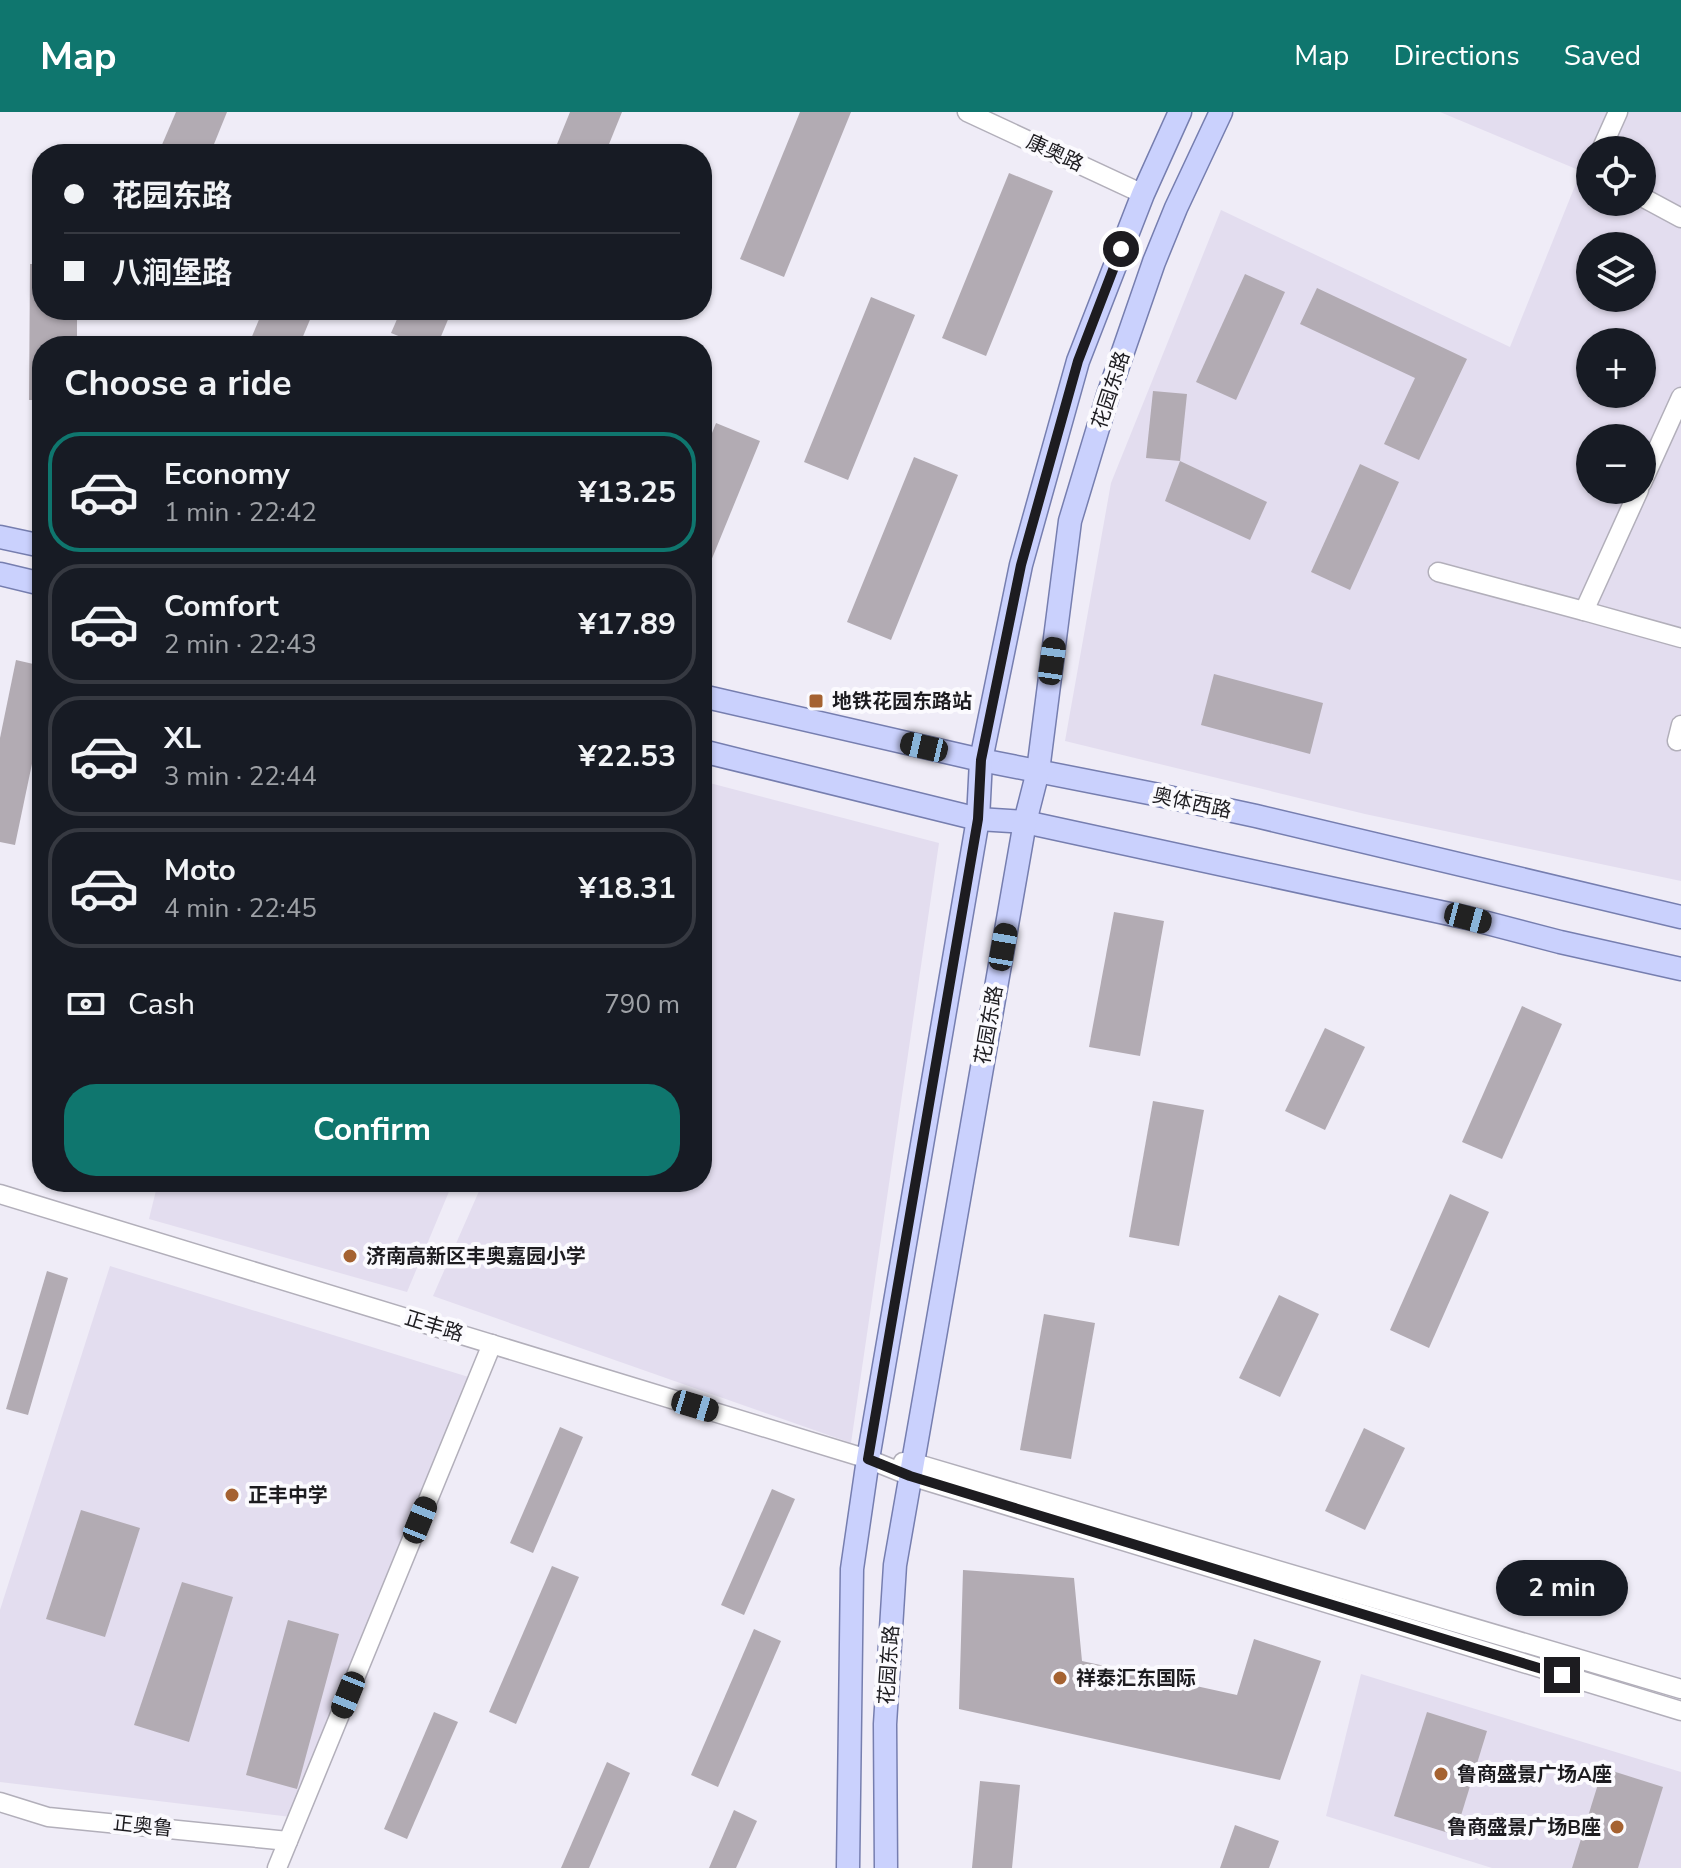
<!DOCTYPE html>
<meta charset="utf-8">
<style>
body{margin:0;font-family:"Nunito Sans","Noto Sans SC",sans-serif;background:#20242c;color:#f1f3f6;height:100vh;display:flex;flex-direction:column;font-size:30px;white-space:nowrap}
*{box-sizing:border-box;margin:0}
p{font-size:26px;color:#9ea1a6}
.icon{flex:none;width:44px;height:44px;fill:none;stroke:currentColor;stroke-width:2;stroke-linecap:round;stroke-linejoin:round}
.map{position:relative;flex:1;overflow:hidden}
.side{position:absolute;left:32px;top:224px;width:680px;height:856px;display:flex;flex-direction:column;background:#171b24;border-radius:32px;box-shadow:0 2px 6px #0004}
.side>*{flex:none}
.top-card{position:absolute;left:32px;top:32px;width:680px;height:176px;border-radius:32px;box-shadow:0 2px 6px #0004;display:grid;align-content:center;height:176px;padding:0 32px;background:#171b24}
.controls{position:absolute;left:1576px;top:24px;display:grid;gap:16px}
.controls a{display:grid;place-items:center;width:80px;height:80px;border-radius:50%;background:#171b24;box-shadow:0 2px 6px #0004;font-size:40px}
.end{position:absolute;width:36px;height:36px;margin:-18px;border:10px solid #1d1c20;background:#fff;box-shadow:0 0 0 4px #fff}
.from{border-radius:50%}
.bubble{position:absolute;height:56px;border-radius:28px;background:#171b24;box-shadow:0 2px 6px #0004;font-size:26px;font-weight:700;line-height:56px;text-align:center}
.car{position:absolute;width:24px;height:48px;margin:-24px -12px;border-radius:10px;box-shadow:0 0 6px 2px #0007;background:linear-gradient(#222 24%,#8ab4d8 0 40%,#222 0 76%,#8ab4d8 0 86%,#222 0)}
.top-card b{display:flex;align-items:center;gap:28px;height:76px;font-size:30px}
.top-card b+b{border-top:2px solid #363941}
.top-card i{width:20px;height:20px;background:#f1f3f6}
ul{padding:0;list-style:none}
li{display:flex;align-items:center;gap:24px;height:120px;margin:0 16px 12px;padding:0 16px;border:4px solid #363941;border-radius:32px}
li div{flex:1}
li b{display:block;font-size:30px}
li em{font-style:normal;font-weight:700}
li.current{border-color:#0f766e}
li>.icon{width:72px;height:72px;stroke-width:1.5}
h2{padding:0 32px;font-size:36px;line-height:96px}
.pay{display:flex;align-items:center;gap:20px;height:88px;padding:0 32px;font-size:30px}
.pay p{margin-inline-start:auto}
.cta{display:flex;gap:16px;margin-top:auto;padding:16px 32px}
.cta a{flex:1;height:92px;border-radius:32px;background:#0f766e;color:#fff;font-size:32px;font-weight:700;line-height:92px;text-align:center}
header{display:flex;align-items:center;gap:48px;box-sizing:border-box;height:112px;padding:0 40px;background:#0f766e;color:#fff}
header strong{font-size:38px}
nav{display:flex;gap:44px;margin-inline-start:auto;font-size:28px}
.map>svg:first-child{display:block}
</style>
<header>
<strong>Map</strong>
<nav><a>Map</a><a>Directions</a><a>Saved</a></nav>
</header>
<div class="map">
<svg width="1681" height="1756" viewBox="0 0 1681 1756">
<rect width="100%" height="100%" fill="#efecf7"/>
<g fill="#e3ddef" fill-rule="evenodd">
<path d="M 1440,0 L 1681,0 L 1681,769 L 1365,702 L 1065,629 L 1111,371 L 1221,98 L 1510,235 L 1581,59 ZM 1590,38 L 1642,38 L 1642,90 L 1590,90 ZM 1590,134 L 1642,134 L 1642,186 L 1590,186 ZM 1590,230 L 1642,230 L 1642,282 L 1590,282 ZM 1590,326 L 1642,326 L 1642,378 L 1590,378 Z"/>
<path d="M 702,669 L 939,731 L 851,1331 L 433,1184 L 483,1070 L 702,1070 Z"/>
<path d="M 158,1070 L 453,1070 L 407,1180 L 149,1107 Z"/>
<path d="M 110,1154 L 475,1267 L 291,1705 L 0,1670 L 0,1498 Z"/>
<path d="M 1361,1562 L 1681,1660 L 1681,1756 L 1492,1756 L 1326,1704 Z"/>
</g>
<g fill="#b2abb3">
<path d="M 176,0 L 227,0 L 210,42 L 158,42 Z"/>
<path d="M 570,0 L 622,0 L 605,42 L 553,42 Z"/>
<path d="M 800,0 L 851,0 L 784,165 L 740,147 Z"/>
<path d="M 1009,61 L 1053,79 L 986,244 L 942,226 Z"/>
<path d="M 30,152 L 42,152 L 42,198 L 77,198 L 77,234 L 42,234 L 42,288 L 29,288 Z"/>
<path d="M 1245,162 L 1285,180 L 1236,288 L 1196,270 Z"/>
<path d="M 1317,176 L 1467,247 L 1419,348 L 1384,332 L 1415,266 L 1300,212 Z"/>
<path d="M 871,185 L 915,203 L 848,368 L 804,350 Z"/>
<path d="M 263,198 L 314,198 L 299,234 L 248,234 Z"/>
<path d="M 401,198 L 452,198 L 437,234 L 423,234 L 391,221 Z"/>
<path d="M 1153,279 L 1187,282 L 1180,349 L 1146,346 Z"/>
<path d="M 716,311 L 760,329 L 702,471 L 702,346 Z"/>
<path d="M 914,345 L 958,363 L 891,528 L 847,510 Z"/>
<path d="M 1180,349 L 1267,390 L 1250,428 L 1165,389 Z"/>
<path d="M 1360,352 L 1399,370 L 1350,478 L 1311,460 Z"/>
<path d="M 16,548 L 42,554 L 42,604 L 15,733 L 0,730 L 0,626 Z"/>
<path d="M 1214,562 L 1323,591 L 1310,642 L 1201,613 Z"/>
<path d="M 1114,800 L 1164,809 L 1140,944 L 1089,935 Z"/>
<path d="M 1522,894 L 1562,912 L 1502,1047 L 1462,1030 Z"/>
<path d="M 1325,916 L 1365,935 L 1325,1018 L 1285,999 Z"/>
<path d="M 1153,989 L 1204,998 L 1179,1134 L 1129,1125 Z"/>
<path d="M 1450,1082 L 1489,1100 L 1429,1236 L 1390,1218 Z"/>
<path d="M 47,1159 L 68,1166 L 28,1303 L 6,1297 Z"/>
<path d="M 1279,1183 L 1319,1202 L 1280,1285 L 1239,1266 Z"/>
<path d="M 1044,1202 L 1095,1211 L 1071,1347 L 1020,1338 Z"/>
<path d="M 560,1315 L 583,1325 L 533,1441 L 510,1431 Z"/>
<path d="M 1364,1316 L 1405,1336 L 1365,1418 L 1325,1399 Z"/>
<path d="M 772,1377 L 795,1387 L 744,1503 L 721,1493 Z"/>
<path d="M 81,1398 L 140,1416 L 105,1525 L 46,1507 Z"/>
<path d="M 552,1454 L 579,1465 L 516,1612 L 489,1600 Z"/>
<path d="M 963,1458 L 1074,1466 L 1082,1549 L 1237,1583 L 1254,1527 L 1321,1549 L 1280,1668 L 959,1597 Z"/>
<path d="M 182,1470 L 233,1485 L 189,1630 L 134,1613 Z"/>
<path d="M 288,1508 L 339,1522 L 297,1677 L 246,1663 Z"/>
<path d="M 754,1517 L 781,1529 L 718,1675 L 691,1663 Z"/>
<path d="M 434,1600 L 458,1610 L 407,1727 L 384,1717 Z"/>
<path d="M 1427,1600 L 1487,1619 L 1455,1723 L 1394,1704 Z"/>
<path d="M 607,1650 L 630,1661 L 589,1756 L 561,1756 Z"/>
<path d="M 1603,1656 L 1663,1675 L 1638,1756 L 1572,1756 Z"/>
<path d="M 980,1669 L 1020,1673 L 1012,1756 L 972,1756 Z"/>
<path d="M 734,1698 L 757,1709 L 736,1756 L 709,1756 Z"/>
<path d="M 1235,1713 L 1279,1729 L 1269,1756 L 1220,1756 Z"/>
</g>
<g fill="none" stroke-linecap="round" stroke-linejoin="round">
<defs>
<g id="minor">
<path d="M 967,0 L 1143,82"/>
<path d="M 1601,38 L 1618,0"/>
<path d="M 1642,85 L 1681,106"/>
<path d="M 1642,371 L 1681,285"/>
<path d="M 1438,460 L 1584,499 L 1639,378"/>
<path d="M 1584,499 L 1681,526"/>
<path d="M 1677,629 L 1681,613"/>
<path d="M 0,1082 L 868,1347 L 910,1364 L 1681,1599"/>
<path d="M 903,1350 L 911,1350 L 1681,1577"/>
<path d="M 0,1690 L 48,1705 L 288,1729"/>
<path d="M 277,1756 L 492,1232"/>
</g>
<g id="major">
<path d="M 0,425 L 42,434"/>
<path d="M 0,462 L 42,472"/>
<path d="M 702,584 L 981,648 L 1154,682 L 1256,704 L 1681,805"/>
<path d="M 702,639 L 978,707 L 1025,710 L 1468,806 L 1560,830 L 1681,857"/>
<path d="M 848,1756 L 852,1457 L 868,1347 L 978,707 L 981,648 L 1021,453 L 1078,249 L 1143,82 L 1180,0"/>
<path d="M 886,1756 L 885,1612 L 895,1453 L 1025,710 L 1038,659 L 1070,409 L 1108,283 L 1154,150 L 1176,96 L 1221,0"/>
</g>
</defs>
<use href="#minor" stroke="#b2afba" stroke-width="21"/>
<use href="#major" stroke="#767eaf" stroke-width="25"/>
<use href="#minor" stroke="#fff" stroke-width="18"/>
<use href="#major" stroke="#cad1fd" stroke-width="22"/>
</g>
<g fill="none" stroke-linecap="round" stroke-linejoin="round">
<path stroke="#1d1c20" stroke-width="10" d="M 1121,137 L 1078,249 L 1021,453 L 981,648 L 978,707 L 868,1347 L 910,1364 L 1562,1563"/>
</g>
<g fill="#a56231" stroke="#fbfafe" stroke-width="3">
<rect x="808" y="581" width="16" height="16" rx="4"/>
<circle cx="350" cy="1144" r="8"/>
<circle cx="232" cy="1383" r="8"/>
<circle cx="1060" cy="1566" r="8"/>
<circle cx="1441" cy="1662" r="8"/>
<circle cx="1617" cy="1715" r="8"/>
</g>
<g text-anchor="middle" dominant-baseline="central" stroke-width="8" stroke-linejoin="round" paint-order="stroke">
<g font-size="20" fill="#1d1c20" stroke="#fbfafe">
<text transform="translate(1055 41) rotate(25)">康奥路</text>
<text transform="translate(1111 278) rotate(-72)">花园东路</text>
<text transform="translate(1192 691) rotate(12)">奥体西路</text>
<text transform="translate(989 913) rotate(-80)">花园东路</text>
<text transform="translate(434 1214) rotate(17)">正丰路</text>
<text transform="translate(889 1553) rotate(-86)">花园东路</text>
<text transform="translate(143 1714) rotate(6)">正奥鲁</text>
</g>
<g font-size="20" font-weight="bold" fill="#1d1c20" stroke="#fbfafe" text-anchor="start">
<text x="832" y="589">地铁花园东路站</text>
<text x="366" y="1144">济南高新区丰奥嘉园小学</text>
<text x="248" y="1383">正丰中学</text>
<text x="1076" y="1566">祥泰汇东国际</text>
<text x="1457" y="1662">鲁商盛景广场A座</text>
<text x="1601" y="1715" text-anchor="end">鲁商盛景广场B座</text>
</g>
</g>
</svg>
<div class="controls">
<a><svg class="icon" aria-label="locate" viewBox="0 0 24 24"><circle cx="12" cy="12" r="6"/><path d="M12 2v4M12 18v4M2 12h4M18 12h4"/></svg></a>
<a><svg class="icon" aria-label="layers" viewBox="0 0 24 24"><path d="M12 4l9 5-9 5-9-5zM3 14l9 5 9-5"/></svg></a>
<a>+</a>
<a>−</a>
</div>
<i class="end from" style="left:1121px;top:137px"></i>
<i class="end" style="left:1562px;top:1563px"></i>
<div class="bubble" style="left:1496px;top:1448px;width:132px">2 min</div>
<i class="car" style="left:1052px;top:549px;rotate:8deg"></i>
<i class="car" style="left:924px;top:635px;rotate:283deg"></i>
<i class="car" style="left:1468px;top:806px;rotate:105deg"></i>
<i class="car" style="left:1003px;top:835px;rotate:10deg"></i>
<i class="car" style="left:695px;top:1294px;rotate:107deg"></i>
<i class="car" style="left:420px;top:1408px;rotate:22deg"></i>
<i class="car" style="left:348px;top:1583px;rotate:202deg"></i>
<div class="top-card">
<b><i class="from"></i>花园东路</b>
<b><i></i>八涧堡路</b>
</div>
<section class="side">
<h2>Choose a ride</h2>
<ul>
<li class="current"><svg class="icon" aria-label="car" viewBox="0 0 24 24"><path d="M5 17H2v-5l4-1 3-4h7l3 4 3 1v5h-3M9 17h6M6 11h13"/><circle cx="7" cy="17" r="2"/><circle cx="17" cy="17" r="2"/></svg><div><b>Economy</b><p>1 min · 22:42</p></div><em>¥13.25</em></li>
<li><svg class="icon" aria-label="car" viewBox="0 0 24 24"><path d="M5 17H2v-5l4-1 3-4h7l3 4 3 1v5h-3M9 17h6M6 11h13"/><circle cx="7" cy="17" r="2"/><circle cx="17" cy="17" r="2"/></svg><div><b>Comfort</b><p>2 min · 22:43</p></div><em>¥17.89</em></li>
<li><svg class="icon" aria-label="car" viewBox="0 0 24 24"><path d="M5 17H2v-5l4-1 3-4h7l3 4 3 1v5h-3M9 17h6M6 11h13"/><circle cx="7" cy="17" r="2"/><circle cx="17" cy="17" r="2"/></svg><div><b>XL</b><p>3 min · 22:44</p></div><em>¥22.53</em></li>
<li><svg class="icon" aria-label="car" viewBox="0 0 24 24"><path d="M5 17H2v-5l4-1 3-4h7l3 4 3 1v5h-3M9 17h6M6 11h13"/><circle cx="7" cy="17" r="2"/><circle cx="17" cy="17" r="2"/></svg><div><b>Moto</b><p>4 min · 22:45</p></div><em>¥18.31</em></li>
</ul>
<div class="pay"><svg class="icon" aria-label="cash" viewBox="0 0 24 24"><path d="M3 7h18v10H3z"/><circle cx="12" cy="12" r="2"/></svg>Cash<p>790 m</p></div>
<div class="cta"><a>Confirm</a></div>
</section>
</div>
